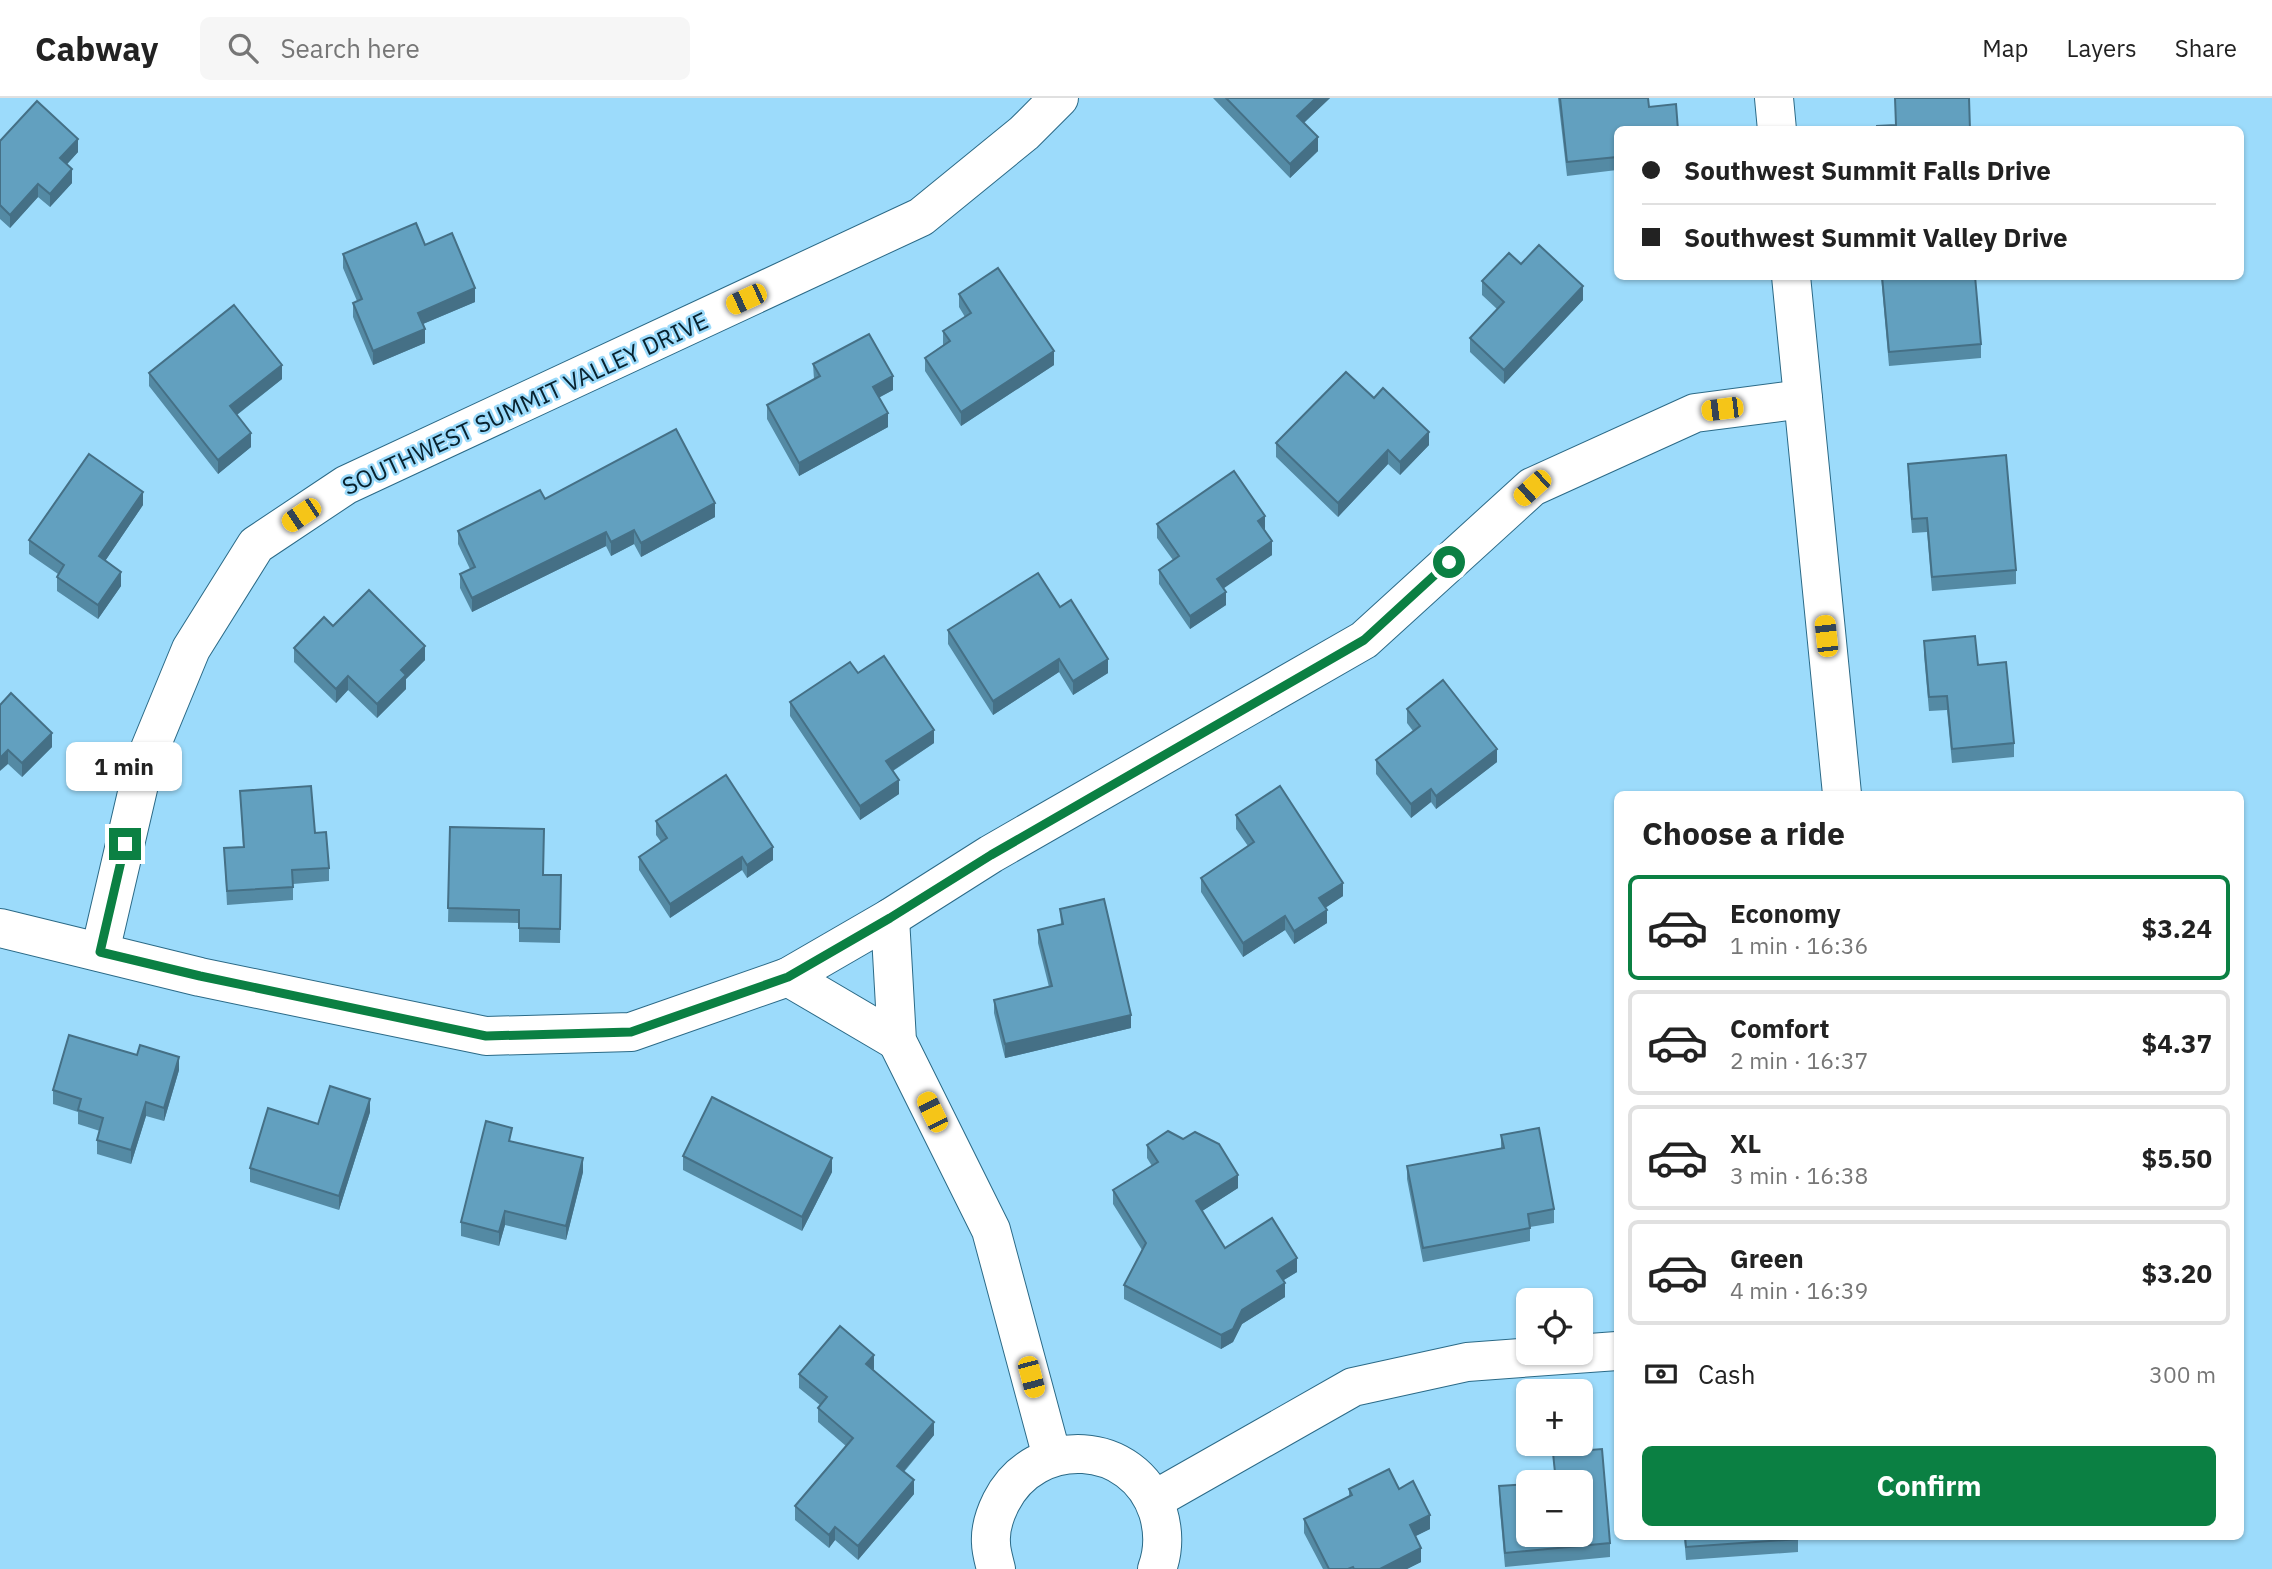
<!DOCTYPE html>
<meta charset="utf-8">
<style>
body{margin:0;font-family:"IBM Plex Sans",sans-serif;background:#f6f6f6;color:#222;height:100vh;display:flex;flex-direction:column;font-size:26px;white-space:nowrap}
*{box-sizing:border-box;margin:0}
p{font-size:23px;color:#767676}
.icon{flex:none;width:38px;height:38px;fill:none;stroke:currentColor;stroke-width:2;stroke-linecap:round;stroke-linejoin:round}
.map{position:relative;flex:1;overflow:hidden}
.sheet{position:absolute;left:1614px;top:693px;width:630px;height:749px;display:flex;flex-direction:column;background:#fff;border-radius:10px;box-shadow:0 2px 5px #0004}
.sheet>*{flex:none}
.banner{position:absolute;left:1614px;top:28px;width:630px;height:154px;border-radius:10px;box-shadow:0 2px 5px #0004;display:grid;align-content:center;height:154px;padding:0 28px;background:#fff}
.tools{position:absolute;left:1516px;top:1190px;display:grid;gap:14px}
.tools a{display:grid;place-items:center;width:77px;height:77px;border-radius:10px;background:#fff;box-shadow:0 2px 5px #0004;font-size:35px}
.end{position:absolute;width:32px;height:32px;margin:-16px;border:9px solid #0b8043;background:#fff;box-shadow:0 0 0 4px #fff}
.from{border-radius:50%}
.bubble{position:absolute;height:49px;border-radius:10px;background:#fff;box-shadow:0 2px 5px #0004;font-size:23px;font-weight:800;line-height:49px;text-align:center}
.car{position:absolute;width:21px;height:42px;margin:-21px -10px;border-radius:9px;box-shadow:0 0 5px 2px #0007;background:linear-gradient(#f5c518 24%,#345 0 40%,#f5c518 0 76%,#345 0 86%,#f5c518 0)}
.banner b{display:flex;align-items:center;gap:24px;height:66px;font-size:26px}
.banner b+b{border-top:2px solid #e0e0e0}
.banner i{width:18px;height:18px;background:#222}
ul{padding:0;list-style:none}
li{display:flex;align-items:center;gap:21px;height:105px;margin:0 14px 10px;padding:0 14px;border:4px solid #e0e0e0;border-radius:10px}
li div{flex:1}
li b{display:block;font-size:26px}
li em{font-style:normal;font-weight:800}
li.selected{border-color:#0b8043}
li>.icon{width:63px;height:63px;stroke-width:1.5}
h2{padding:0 28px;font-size:32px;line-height:84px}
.pay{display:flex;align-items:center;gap:18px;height:77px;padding:0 28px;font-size:26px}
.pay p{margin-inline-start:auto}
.action{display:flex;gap:14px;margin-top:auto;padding:14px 28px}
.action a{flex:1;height:80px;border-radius:10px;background:#0b8043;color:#fff;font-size:28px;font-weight:800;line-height:80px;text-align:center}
header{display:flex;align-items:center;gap:42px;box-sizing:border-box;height:98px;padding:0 35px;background:#fff;border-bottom:2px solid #e0e0e0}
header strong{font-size:33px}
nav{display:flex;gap:38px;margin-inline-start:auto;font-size:24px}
.search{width:490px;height:63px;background:#f6f6f6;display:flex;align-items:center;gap:18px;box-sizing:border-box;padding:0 24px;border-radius:10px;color:#767676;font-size:26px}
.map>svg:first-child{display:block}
</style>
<header>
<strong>Cabway</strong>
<div class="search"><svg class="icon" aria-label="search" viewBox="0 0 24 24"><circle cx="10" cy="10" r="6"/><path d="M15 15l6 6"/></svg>Search here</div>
<nav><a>Map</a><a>Layers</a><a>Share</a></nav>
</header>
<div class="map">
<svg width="2272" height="1471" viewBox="0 0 2272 1471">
<rect width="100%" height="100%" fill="#9cdbfb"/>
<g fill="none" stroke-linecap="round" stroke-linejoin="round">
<defs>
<g id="minor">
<path d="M 1774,0 L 1777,32"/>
<path d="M 1791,178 L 1842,696"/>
<path d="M 890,820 L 897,943 L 991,1132 L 1052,1359"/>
<path d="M 0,830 L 200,879 L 486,938 L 631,934 L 788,879 L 890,820 L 991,756 L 1364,542 L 1532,389 L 1695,315 L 1803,301"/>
<path d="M 100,854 L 144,665 L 191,551 L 256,447 L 346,387 L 921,119 L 1024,35 L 1059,0"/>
<path d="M 788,879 L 897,943"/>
<path d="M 1154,1402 L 1353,1289 L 1467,1264 L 1617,1253"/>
<path d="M 996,1471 C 994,1463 991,1453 991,1445 C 990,1431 995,1416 1001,1404 C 1035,1336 1134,1341 1158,1414 C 1164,1434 1164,1452 1157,1471"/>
</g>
</defs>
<use href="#minor" stroke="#2b6a87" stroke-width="40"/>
<use href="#minor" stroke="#fff" stroke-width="38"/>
</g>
<g fill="#548aa4">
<path d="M 1213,0 L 1330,0 L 1304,25 L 1318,53 L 1290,80 Z"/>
<path d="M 1558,0 L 1648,0 L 1617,32 L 1617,72 L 1567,78 Z"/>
<path d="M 0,43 L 78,54 L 67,66 L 72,85 L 50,109 L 38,99 L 10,130 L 0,121 Z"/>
<path d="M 425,147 L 475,204 L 423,226 L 425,245 L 373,267 L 353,219 L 353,205 L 357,203 L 343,170 L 343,156 Z"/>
<path d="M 1521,166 L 1583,202 L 1504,286 L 1470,254 L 1470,240 L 1497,211 L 1482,197 L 1482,183 Z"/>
<path d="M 1881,178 L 1975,178 L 1981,246 L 1981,260 L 1889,268 Z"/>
<path d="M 959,196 L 1054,267 L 961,328 L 925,273 L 925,260 L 943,247 L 943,233 L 965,219 L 959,209 Z"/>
<path d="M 813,266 L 893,292 L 879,299 L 888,329 L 799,378 L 767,321 L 767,307 L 814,281 Z"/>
<path d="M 149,275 L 282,281 L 237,317 L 251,349 L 218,376 L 149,288 Z"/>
<path d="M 1374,300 L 1429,347 L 1400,377 L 1388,366 L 1338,419 L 1276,359 L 1276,345 Z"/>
<path d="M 1908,366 L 2016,472 L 2016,486 L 1932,493 L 1927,434 L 1912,435 L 1908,380 Z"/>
<path d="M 545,401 L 715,419 L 641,459 L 634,446 L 611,458 L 606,448 L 472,514 L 460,490 L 460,476 L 470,471 L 458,446 L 458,433 Z"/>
<path d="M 143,407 L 105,463 L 121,488 L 98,521 L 57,493 L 57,479 L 58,476 L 29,456 L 29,442 Z"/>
<path d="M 1157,426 L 1265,432 L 1272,457 L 1223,490 L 1226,507 L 1190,531 L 1159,486 L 1159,472 L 1173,462 L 1157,440 Z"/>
<path d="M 1060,509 L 1108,575 L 1073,597 L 1059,574 L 993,617 L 948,546 L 948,532 Z"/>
<path d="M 333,528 L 425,562 L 406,581 L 406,591 L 377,620 L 348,592 L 336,605 L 294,564 L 294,550 Z"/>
<path d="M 1924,543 L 1978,567 L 2014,645 L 2014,659 L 1952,665 L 1947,612 L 1929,613 L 1924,557 Z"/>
<path d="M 790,604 L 934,645 L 893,673 L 899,696 L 860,722 L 790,618 Z"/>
<path d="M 0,607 L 52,649 L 22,679 L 8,666 Z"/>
<path d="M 1407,611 L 1497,664 L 1436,711 L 1431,704 L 1411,720 L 1376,676 L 1376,662 L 1413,633 L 1407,625 Z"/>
<path d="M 240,693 L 315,735 L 329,770 L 329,783 L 293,786 L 293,802 L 227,807 L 224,750 L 243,749 Z"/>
<path d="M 1236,717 L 1343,798 L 1325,810 L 1327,825 L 1294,846 L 1285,832 L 1243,859 L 1201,794 L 1201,780 L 1248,748 L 1236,731 Z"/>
<path d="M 656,723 L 773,762 L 747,780 L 742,772 L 670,820 L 639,772 L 639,759 L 661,744 L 656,737 Z"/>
<path d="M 450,729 L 543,777 L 561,777 L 560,845 L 519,844 L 519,825 L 448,824 Z"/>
<path d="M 1060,811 L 1131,930 L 1005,960 L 994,915 L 994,902 L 1049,889 L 1038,845 L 1038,832 L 1061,826 Z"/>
<path d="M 179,972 L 164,1023 L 146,1018 L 131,1066 L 97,1056 L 97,1042 L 100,1033 L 78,1026 L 78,1014 L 53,1006 L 53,992 Z"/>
<path d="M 370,1014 L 339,1112 L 250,1084 L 250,1070 L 318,1026 Z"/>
<path d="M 1501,1037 L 1554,1111 L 1554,1125 L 1530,1129 L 1530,1143 L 1423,1164 L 1407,1081 L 1407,1068 L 1501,1050 Z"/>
<path d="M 512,1043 L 583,1074 L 566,1142 L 505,1127 L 499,1148 L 461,1138 L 461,1124 Z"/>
<path d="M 1147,1047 L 1238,1090 L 1202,1113 L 1225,1150 L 1297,1174 L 1284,1182 L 1285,1199 L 1242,1226 L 1233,1244 L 1221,1251 L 1124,1201 L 1124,1187 L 1142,1152 L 1113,1106 L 1113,1092 L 1152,1068 L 1147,1060 Z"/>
<path d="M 683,1058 L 832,1074 L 802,1133 L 683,1072 Z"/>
<path d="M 874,1271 L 873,1272 L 934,1337 L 904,1374 L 914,1396 L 858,1462 L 835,1442 L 829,1450 L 795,1422 L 795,1408 L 846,1348 L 818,1324 L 818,1310 L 820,1307 L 799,1290 L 799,1276 Z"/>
<path d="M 1553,1355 L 1610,1445 L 1610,1459 L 1505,1469 L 1499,1402 L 1499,1388 L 1555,1384 Z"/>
<path d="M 1349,1391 L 1399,1391 L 1430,1431 L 1415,1438 L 1421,1464 L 1407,1471 L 1323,1471 L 1304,1435 L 1304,1421 L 1349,1398 Z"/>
<path d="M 1684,1438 L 1798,1438 L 1798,1454 L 1686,1462 Z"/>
</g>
<g fill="#457086">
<path d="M 1316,0 L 1330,0 L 1297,31 L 1297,18 Z"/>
<path d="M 1318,39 L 1318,53 L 1290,80 L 1290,66 Z"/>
<path d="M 78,41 L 78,54 L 60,74 L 60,60 Z"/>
<path d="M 72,71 L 72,85 L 50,109 L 50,96 Z"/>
<path d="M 38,86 L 38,99 L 10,130 L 10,117 Z"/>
<path d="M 1583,188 L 1583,202 L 1504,286 L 1504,272 Z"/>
<path d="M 475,190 L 475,204 L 418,228 L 418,215 Z"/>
<path d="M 425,231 L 425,245 L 373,267 L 373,253 Z"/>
<path d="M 1054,253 L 1054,267 L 961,328 L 961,314 Z"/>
<path d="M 282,267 L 282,281 L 230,322 L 230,308 Z"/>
<path d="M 893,278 L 893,292 L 873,303 L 873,289 Z"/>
<path d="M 888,315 L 888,329 L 799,378 L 799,365 Z"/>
<path d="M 1429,334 L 1429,347 L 1400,377 L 1400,364 Z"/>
<path d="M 251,335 L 251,349 L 218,376 L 218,362 Z"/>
<path d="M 1388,352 L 1388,366 L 1338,419 L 1338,405 Z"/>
<path d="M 143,394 L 143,407 L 99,472 L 99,458 Z"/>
<path d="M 715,405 L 715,419 L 641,459 L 641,445 Z"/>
<path d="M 1265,418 L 1265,432 L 1258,423 Z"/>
<path d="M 634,432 L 634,446 L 611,458 L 611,444 Z"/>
<path d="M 606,434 L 606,448 L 472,514 L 472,500 Z"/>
<path d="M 1272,443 L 1272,457 L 1217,495 L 1217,481 Z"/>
<path d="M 121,474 L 121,488 L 98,521 L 98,507 Z"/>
<path d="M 1226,494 L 1226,507 L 1190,531 L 1190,518 Z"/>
<path d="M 425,548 L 425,562 L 406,581 L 406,591 L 377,620 L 377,606 L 401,572 Z"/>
<path d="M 1059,561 L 1059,574 L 993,617 L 993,603 Z"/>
<path d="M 1108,561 L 1108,575 L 1073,597 L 1073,583 Z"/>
<path d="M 348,578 L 348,592 L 336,605 L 336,591 Z"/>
<path d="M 934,632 L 934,645 L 886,677 L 886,663 Z"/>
<path d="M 52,635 L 52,649 L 22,679 L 22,665 Z"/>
<path d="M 1497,651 L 1497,664 L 1436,711 L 1436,698 Z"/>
<path d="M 8,652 L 8,666 L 0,673 L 0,660 Z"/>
<path d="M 899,682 L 899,696 L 860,722 L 860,708 Z"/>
<path d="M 1431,691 L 1431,704 L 1411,720 L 1411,706 Z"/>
<path d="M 773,749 L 773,762 L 747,780 L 747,767 Z"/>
<path d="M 742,759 L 742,772 L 670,820 L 670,806 Z"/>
<path d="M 1343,785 L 1343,798 L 1319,814 L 1319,800 Z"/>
<path d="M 1327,812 L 1327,825 L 1294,846 L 1294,833 Z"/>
<path d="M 1285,818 L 1285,832 L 1243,859 L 1243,845 Z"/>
<path d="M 1131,917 L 1131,930 L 1005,960 L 1005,946 Z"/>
<path d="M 179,959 L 179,972 L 164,1023 L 164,1010 Z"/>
<path d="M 370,1001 L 370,1014 L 339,1112 L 339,1098 Z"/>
<path d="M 146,1004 L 146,1018 L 131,1066 L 131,1052 Z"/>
<path d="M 583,1060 L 583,1074 L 566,1142 L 566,1128 Z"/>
<path d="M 832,1060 L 832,1074 L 802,1133 L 802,1119 Z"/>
<path d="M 1238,1077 L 1238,1090 L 1196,1117 L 1196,1103 Z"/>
<path d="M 505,1113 L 505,1127 L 499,1148 L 499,1134 Z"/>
<path d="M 1297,1160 L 1297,1174 L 1277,1186 L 1277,1173 Z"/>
<path d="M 1285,1185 L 1285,1199 L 1242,1226 L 1233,1244 L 1221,1251 L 1221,1237 L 1242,1212 Z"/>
<path d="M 874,1257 L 874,1271 L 866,1280 L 866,1266 Z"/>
<path d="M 934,1324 L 934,1337 L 897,1381 L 897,1368 Z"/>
<path d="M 914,1382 L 914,1396 L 858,1462 L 858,1448 Z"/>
<path d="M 1430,1417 L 1430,1431 L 1410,1441 L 1410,1427 Z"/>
<path d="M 835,1429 L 835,1442 L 829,1450 L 829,1437 Z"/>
<path d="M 1421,1450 L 1421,1464 L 1407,1471 L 1380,1471 Z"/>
</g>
<g fill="#62a0bf" stroke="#457086" stroke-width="2">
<path d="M 1226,0 L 1316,0 L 1297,18 L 1318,39 L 1290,66 Z"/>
<path d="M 1560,0 L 1648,0 L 1649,9 L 1676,6 L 1678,32 L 1617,32 L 1617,59 L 1567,64 Z"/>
<path d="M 1895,0 L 1969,0 L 1970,32 L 1877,32 L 1877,28 L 1896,27 Z"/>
<path d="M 37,3 L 78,41 L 60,60 L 72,71 L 50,96 L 38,86 L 10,117 L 0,107 L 0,43 Z"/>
<path d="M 416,125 L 425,147 L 452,135 L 475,190 L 418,215 L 425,231 L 373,253 L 353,205 L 362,201 L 343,156 Z"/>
<path d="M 1539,147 L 1583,188 L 1504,272 L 1470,240 L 1504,204 L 1482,183 L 1509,155 L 1521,166 Z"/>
<path d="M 998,170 L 1054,253 L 961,314 L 925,260 L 950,243 L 943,233 L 971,215 L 959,196 Z"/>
<path d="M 1882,178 L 1975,178 L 1981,246 L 1889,254 Z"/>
<path d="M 234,207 L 282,267 L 230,308 L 251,335 L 218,362 L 149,275 Z"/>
<path d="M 869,236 L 893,278 L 873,289 L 888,315 L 799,365 L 767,307 L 820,278 L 813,266 Z"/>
<path d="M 1346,274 L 1374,300 L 1383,290 L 1429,334 L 1400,364 L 1388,352 L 1338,405 L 1276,345 Z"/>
<path d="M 676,331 L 715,405 L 641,445 L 634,432 L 611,444 L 606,434 L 472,500 L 460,476 L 475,469 L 458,433 L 540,392 L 545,401 Z"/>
<path d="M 89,356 L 143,394 L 99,458 L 121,474 L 98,507 L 57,479 L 64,467 L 29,442 Z"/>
<path d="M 2006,357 L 2016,472 L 1932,479 L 1927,420 L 1912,421 L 1908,366 Z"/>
<path d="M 1234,373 L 1265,418 L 1258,423 L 1272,443 L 1217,481 L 1226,494 L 1190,518 L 1159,472 L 1179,458 L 1157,426 Z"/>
<path d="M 1038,475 L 1060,509 L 1071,502 L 1108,561 L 1073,583 L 1059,561 L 993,603 L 948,532 Z"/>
<path d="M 369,492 L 425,548 L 401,572 L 406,577 L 377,606 L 348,578 L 336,591 L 294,550 L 324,519 L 333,528 Z"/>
<path d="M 1975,538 L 1978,567 L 2006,564 L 2014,645 L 1952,651 L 1947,598 L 1929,599 L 1924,543 Z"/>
<path d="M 884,558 L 934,632 L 886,663 L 899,682 L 860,708 L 790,604 L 850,564 L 858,575 Z"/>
<path d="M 1443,582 L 1497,651 L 1436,698 L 1431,691 L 1411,706 L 1376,662 L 1420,628 L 1407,611 Z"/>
<path d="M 11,595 L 52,635 L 22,665 L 8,652 L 0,660 L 0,607 Z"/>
<path d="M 726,677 L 773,749 L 747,767 L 742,759 L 670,806 L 639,759 L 667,740 L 656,723 Z"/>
<path d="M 311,688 L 315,735 L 326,734 L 329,770 L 292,772 L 293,789 L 227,793 L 224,750 L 244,749 L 240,693 Z"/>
<path d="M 1280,688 L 1343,785 L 1319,800 L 1327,812 L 1294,833 L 1285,818 L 1243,845 L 1201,780 L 1254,744 L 1236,717 Z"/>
<path d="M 2053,694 L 2053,696 L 2031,696 Z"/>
<path d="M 450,729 L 544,731 L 543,777 L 561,777 L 560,831 L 519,830 L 519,812 L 448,810 Z"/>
<path d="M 1104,801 L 1131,917 L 1005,946 L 994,902 L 1052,888 L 1038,832 L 1063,826 L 1060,811 Z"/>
<path d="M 69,937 L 137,957 L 140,947 L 179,959 L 164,1010 L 146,1004 L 131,1052 L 97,1042 L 103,1020 L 78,1012 L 81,1001 L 53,992 Z"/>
<path d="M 330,988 L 370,1001 L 339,1098 L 250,1070 L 268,1010 L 318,1026 Z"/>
<path d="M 712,999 L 832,1060 L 802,1119 L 683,1058 Z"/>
<path d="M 486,1023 L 512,1030 L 509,1043 L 583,1060 L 566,1128 L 505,1113 L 499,1134 L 461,1124 Z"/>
<path d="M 1539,1030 L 1554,1111 L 1528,1116 L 1530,1130 L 1423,1150 L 1407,1068 L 1504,1050 L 1501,1037 Z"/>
<path d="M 1168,1033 L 1183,1041 L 1195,1034 L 1219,1046 L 1238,1077 L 1196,1103 L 1225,1150 L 1272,1120 L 1297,1160 L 1277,1173 L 1285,1185 L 1242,1212 L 1233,1231 L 1221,1237 L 1124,1187 L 1146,1145 L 1113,1092 L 1158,1064 L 1147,1047 Z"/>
<path d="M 840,1228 L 874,1257 L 866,1266 L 934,1324 L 897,1368 L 914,1382 L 858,1448 L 835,1429 L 829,1437 L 795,1408 L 853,1340 L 818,1310 L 827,1299 L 799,1276 Z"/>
<path d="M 1602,1351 L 1610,1445 L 1505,1455 L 1499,1388 L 1528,1386 L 1528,1437 L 1580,1437 L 1580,1384 L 1549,1384 L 1556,1384 L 1553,1355 Z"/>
<path d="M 1389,1371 L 1399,1391 L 1413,1383 L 1430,1417 L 1410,1427 L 1421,1450 L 1380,1471 L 1354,1471 L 1353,1469 L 1348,1471 L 1329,1471 L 1304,1421 L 1352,1397 L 1349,1391 Z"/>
<path d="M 1685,1438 L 1798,1438 L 1798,1441 L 1686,1449 Z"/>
</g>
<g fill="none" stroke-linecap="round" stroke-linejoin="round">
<path stroke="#0b8043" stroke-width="9" d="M 125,746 L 100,854 L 200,878 L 486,938 L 631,934 L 788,879 L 890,820 L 991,757 L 1364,542 L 1449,464"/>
</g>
<g text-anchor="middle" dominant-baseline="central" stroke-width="5" stroke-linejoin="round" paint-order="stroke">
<g font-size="24" fill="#08222e" stroke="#9cdbfb">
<text transform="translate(525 305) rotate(-25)">SOUTHWEST SUMMIT VALLEY DRIVE</text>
</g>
</g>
</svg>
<div class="tools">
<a><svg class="icon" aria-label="locate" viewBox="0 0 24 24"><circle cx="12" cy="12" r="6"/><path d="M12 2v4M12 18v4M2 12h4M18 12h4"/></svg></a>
<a>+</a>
<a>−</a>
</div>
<i class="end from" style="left:1449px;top:464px"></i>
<i class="end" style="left:125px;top:746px"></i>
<div class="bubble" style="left:66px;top:644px;width:116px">1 min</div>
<i class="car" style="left:746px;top:201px;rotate:245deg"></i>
<i class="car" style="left:1722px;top:311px;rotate:263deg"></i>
<i class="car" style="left:1532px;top:390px;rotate:228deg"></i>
<i class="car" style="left:301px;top:417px;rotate:236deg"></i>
<i class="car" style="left:1826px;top:538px;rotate:354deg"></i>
<i class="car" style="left:932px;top:1014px;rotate:334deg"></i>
<i class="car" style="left:1031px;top:1279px;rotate:165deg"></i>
<div class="banner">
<b><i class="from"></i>Southwest Summit Falls Drive</b>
<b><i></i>Southwest Summit Valley Drive</b>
</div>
<section class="sheet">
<h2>Choose a ride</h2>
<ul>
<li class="selected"><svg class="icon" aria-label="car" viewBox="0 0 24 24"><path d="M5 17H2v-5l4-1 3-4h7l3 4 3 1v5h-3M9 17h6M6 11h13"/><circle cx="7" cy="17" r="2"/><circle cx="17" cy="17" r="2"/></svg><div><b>Economy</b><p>1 min · 16:36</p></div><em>$3.24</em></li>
<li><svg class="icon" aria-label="car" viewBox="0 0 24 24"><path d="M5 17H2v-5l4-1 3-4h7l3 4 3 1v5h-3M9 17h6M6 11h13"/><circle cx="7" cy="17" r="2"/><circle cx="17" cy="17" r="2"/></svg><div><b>Comfort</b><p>2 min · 16:37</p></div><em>$4.37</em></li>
<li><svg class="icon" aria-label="car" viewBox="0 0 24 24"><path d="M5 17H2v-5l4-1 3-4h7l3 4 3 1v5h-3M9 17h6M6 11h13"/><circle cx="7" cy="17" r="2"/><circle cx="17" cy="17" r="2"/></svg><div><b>XL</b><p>3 min · 16:38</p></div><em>$5.50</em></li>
<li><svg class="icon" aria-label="car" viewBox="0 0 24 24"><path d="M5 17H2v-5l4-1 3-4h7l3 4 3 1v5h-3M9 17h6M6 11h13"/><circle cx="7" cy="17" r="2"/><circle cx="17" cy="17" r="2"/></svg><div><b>Green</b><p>4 min · 16:39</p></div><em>$3.20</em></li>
</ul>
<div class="pay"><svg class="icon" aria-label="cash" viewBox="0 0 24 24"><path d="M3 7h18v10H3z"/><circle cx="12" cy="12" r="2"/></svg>Cash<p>300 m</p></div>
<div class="action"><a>Confirm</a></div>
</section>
</div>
